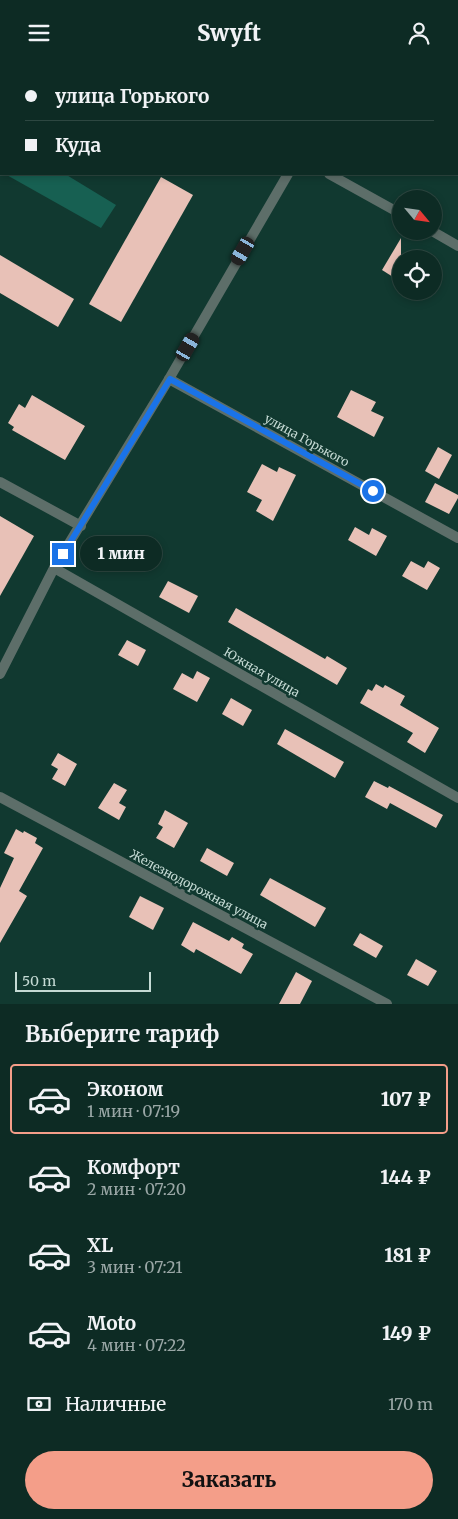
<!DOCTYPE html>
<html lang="ru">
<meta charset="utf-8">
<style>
body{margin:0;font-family:Merriweather,serif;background:#1b3731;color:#f1f3f6;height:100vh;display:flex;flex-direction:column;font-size:19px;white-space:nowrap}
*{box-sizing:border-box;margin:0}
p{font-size:16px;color:#9aa7a6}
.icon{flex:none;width:28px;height:28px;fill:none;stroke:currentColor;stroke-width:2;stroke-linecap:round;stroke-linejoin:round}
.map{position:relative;height:939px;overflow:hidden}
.sheet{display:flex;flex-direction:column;background:#0d2b24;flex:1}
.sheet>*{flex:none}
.banner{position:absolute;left:0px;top:0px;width:459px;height:110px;box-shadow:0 2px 8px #0003,0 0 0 1px #2d4741;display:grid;align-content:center;height:110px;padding:0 25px;background:#0d2b24}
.needle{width:32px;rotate:119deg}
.controls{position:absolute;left:392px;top:125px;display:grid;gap:10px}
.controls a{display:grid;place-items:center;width:50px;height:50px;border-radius:50%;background:#0d2b24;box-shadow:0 2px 8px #0003,0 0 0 1px #2d4741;font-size:25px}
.scale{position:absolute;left:15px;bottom:12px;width:136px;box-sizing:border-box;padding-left:5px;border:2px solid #c5dad4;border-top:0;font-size:14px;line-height:18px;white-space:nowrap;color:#c5dad4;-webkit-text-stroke:4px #113930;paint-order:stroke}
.end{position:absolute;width:22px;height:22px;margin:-11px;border:6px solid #1a73e8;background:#fff;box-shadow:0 0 0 2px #fff}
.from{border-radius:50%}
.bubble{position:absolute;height:35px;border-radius:18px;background:#0d2b24;box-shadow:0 2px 8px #0003,0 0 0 1px #2d4741;font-size:16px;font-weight:800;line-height:35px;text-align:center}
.car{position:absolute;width:15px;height:30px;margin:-15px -8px;border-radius:6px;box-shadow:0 0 4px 1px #0007;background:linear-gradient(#222 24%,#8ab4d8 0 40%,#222 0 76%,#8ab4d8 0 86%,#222 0)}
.banner b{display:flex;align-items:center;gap:18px;height:48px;font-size:19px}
.banner b+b{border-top:1px solid #2d4741}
.banner i{width:12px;height:12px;background:#f1f3f6}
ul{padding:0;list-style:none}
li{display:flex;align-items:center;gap:15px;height:70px;margin:0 10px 8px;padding:0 15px;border:2px solid transparent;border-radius:5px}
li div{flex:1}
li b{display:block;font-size:19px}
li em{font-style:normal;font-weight:800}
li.selected{border-color:#f49e89}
li>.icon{width:45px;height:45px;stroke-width:1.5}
h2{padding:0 25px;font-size:22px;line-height:60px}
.pay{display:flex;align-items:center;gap:12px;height:55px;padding:0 25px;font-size:19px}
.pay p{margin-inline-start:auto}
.button{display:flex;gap:10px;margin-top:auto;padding:10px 25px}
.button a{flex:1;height:58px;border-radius:30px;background:#f49e89;color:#111;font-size:20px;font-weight:800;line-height:58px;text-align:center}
header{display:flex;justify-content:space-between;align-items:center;height:65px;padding:0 25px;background:#0d2b24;font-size:22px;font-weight:800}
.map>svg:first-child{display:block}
</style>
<header><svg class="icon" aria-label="menu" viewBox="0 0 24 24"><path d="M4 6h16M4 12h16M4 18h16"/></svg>Swyft<svg class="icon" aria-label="person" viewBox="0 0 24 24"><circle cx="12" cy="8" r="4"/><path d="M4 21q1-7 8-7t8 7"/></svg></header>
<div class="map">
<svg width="458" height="939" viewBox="0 0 458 939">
<rect width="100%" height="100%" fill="#113930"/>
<path fill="#176052" d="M 5,109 L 65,109 L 116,140 L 101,163 Z"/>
<g fill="#e8c1b7">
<path d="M 161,112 L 193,130 L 121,257 L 89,239 Z"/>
<path d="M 401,173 L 401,217 L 382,205 Z"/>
<path d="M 0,190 L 74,234 L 58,262 L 0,228 Z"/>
<path d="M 351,325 L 376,337 L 371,346 L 384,352 L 374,372 L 337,352 Z"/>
<path d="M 32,330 L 85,361 L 65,395 L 12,365 L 14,362 L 8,358 L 19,339 L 25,343 Z"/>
<path d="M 438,382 L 452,390 L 439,414 L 425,406 Z"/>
<path d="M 262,399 L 277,407 L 279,402 L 296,410 L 273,456 L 256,446 L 262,435 L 247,427 Z"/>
<path d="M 435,418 L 458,430 L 458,433 L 449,449 L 425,437 Z"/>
<path d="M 0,451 L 34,471 L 0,531 Z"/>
<path d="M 355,462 L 369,470 L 372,463 L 387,471 L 376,491 L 348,475 Z"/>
<path d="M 411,496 L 424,503 L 428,496 L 440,503 L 427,525 L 402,511 Z"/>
<path d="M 168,516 L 198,531 L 189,548 L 159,532 Z"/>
<path d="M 236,543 L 325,594 L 327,591 L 347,603 L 337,620 L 228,557 Z"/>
<path d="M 127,575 L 146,585 L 138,601 L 118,590 Z"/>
<path d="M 197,606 L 210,613 L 197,637 L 173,624 L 182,608 L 193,614 Z"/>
<path d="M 376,619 L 383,623 L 385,620 L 405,631 L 400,640 L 439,663 L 425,688 L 407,677 L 413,668 L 360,638 L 368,624 L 372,626 Z"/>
<path d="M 231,633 L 252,645 L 243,661 L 222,649 Z"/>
<path d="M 285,664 L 344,697 L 335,713 L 277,679 Z"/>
<path d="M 58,688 L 77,699 L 65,721 L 52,714 L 58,704 L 51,700 Z"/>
<path d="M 374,716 L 388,723 L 389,721 L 443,750 L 436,763 L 390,738 L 387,744 L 365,732 Z"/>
<path d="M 114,718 L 127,725 L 119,738 L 126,742 L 119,755 L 98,743 Z"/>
<path d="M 165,745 L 188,758 L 174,783 L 156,773 L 163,762 L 158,759 Z"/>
<path d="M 16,764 L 23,768 L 24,766 L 37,773 L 35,778 L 43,783 L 19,826 L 27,831 L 0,878 L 0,823 L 14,793 L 4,788 Z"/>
<path d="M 207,783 L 234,798 L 227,811 L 200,796 Z"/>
<path d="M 270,813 L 326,843 L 315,862 L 260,830 Z"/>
<path d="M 140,831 L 164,843 L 153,865 L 129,852 Z"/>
<path d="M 193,857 L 229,876 L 232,872 L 244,879 L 242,883 L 253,889 L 241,909 L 196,884 L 194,888 L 181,880 Z"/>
<path d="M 360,868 L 383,881 L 376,893 L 353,880 Z"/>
<path d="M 416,894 L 437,906 L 428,921 L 407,910 Z"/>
<path d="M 296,907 L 312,916 L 300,939 L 279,939 Z"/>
</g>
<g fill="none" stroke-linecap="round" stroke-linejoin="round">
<g stroke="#5d6e69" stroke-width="10">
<path d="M 347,1 L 348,0"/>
<path d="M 329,109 L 401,149"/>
<path d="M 432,166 L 458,181"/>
<path d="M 169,314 L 458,473"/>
<path d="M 0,417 L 81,461"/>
<path d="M 54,503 L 458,733"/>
<path d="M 0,609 L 54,503 L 169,314 L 288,109"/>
<path d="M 0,732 L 387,939"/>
</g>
</g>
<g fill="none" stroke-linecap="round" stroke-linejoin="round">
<path stroke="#1a73e8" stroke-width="6" d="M 63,489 L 170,314 L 373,426"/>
</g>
<g text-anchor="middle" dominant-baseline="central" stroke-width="5" stroke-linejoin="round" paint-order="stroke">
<g font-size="12" fill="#c5dad4" stroke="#113930">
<text transform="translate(307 375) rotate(29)">улица Горького</text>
<text transform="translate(262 607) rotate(30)">Южная улица</text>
<text transform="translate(199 824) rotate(28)">Железнодорожная улица</text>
</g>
</g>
</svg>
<div class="controls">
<a><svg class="needle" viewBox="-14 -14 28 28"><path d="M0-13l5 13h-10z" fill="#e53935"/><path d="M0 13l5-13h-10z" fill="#9aa7a6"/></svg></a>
<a><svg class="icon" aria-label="locate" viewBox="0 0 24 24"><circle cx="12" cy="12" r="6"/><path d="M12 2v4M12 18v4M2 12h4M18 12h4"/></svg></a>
</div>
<div class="scale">50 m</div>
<i class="end from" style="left:373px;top:426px"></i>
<i class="end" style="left:63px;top:489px"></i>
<div class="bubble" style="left:80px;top:471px;width:82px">1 мин</div>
<i class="car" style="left:243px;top:186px;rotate:210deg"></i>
<i class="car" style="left:188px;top:282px;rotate:30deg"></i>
<div class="banner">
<b><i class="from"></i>улица Горького</b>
<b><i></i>Куда</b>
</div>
</div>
<section class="sheet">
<h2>Выберите тариф</h2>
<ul>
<li class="selected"><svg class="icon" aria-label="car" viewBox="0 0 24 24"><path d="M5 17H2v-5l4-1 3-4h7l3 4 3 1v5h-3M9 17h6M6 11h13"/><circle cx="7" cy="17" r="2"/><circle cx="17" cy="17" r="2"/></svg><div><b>Эконом</b><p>1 мин · 07:19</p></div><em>107 ₽</em></li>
<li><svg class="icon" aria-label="car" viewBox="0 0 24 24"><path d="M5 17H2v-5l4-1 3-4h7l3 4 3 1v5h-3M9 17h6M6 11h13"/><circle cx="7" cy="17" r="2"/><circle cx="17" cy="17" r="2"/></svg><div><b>Комфорт</b><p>2 мин · 07:20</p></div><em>144 ₽</em></li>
<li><svg class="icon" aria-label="car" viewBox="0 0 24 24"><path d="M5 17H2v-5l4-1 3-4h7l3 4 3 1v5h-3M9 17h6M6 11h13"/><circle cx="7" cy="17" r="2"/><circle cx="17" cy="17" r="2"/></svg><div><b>XL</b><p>3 мин · 07:21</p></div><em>181 ₽</em></li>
<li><svg class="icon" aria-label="car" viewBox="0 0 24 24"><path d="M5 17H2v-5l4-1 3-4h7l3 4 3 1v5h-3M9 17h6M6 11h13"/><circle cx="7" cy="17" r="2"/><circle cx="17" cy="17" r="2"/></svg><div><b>Moto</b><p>4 мин · 07:22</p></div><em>149 ₽</em></li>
</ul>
<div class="pay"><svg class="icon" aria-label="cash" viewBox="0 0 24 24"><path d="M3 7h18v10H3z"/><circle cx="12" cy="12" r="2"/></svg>Наличные<p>170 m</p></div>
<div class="button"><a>Заказать</a></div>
</section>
